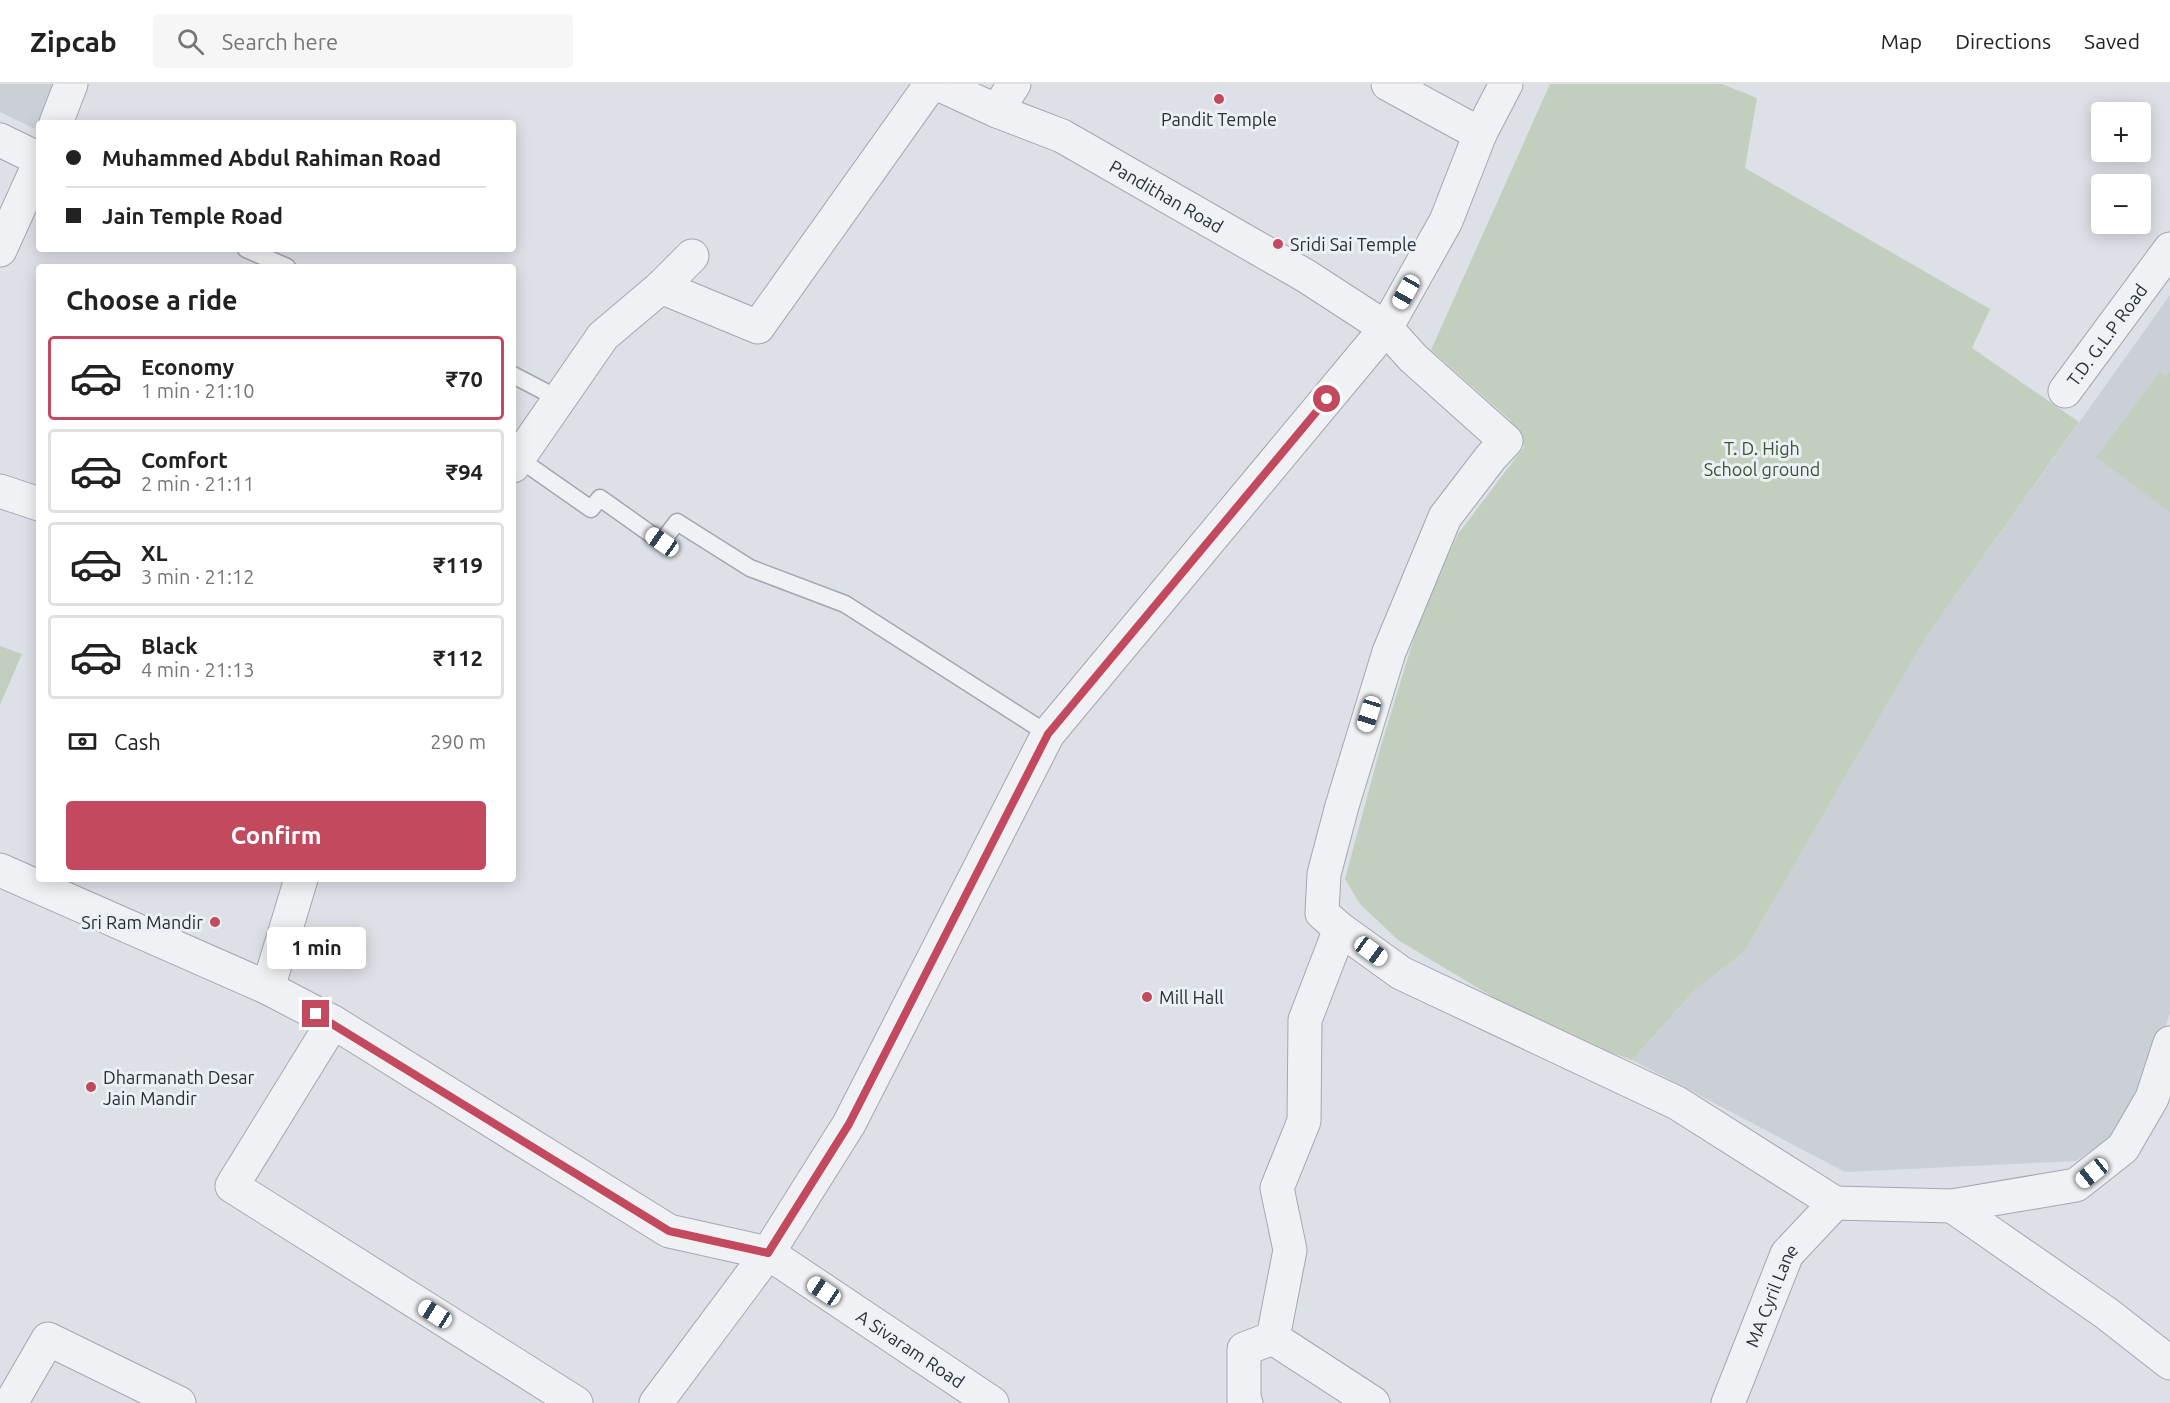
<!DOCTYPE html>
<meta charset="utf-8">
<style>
body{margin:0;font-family:Ubuntu,sans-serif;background:#f6f6f6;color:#222;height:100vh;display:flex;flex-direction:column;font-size:22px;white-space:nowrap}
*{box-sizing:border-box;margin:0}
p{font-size:20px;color:#767676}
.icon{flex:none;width:33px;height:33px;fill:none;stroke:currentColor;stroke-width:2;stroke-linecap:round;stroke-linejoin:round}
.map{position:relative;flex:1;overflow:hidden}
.drawer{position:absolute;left:36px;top:180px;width:480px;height:618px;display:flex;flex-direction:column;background:#fff;border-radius:6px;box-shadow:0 3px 15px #0003}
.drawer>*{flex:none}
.banner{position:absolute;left:36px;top:36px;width:480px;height:132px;border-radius:6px;box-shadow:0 3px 15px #0003;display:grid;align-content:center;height:132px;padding:0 30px;background:#fff}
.tools{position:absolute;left:2091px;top:18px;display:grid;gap:12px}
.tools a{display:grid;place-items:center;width:60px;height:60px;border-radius:6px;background:#fff;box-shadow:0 3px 15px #0003;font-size:30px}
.end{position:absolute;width:27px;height:27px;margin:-14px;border:8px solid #c3495e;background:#fff;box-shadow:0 0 0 3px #fff}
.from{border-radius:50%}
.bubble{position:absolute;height:42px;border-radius:6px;background:#fff;box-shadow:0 3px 15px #0003;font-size:20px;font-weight:700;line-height:42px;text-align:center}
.car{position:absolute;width:18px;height:36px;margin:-18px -9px;border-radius:8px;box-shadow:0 0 4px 2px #0007;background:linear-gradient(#fff 24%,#345 0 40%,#fff 0 76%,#345 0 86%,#fff 0)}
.banner b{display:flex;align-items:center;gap:21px;height:57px;font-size:22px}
.banner b+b{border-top:2px solid #e0e0e0}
.banner i{width:15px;height:15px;background:#222}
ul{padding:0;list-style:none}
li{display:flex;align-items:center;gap:18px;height:84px;margin:0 12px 9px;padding:0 18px;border:3px solid #e0e0e0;border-radius:6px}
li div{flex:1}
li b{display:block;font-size:22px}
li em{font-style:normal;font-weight:700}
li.on{border-color:#c3495e}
li>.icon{width:54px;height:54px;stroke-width:1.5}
h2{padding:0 30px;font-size:27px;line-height:72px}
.pay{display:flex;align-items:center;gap:15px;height:66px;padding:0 30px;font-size:22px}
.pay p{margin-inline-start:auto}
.cta{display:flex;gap:12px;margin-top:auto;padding:12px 30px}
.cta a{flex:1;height:69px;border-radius:6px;background:#c3495e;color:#fff;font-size:24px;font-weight:700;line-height:69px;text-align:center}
header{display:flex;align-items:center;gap:36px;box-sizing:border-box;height:84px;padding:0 30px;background:#fff;border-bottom:2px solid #e0e0e0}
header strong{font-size:28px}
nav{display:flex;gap:33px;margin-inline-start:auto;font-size:21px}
.search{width:420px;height:54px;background:#f6f6f6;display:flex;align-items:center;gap:15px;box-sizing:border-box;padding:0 21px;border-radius:6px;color:#767676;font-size:22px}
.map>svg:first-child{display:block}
</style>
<header>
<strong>Zipcab</strong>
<div class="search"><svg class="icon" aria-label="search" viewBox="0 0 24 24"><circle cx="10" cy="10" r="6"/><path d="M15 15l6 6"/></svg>Search here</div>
<nav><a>Map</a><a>Directions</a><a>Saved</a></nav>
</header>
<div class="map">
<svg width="2170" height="1319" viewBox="0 0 2170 1319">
<rect width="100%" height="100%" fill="#dde0e6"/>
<g fill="#cbd0d7">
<path d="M 0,0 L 53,0 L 35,45 L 0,28 Z"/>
<path d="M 2170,211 L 2170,929 L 2145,1004 L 2111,1053 L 2076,1077 L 1845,1088 L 1632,976 L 1695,906 L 1744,868 L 1926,553 Z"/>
</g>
<g fill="#c3cfbe">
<path d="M 1550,0 L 1722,0 L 1757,14 L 1745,84 L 1990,225 L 1972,264 L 2079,338 L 1926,553 L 1744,868 L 1695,906 L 1632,976 L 1548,946 L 1398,856 L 1360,820 L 1345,795 L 1380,665 L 1424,521 L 1458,450 L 1524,363 L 1510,336 L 1431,266 Z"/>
<path d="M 2160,288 L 2166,293 L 2170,288 L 2170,428 L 2096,373 Z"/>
<path d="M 0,562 L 22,570 L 0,621 Z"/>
</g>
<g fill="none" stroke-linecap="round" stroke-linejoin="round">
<defs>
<g id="service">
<path d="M 246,165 L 287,183"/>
<path d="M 513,291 L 559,315"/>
<path d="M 518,374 L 591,425 L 600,414 L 662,458 L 677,438 L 750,484 L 845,520 L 1048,650"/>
</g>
<g id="minor">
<path id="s1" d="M 938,0 L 997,27 L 1062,52 L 1306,192 L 1386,244 L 1413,274 L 1506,357 L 1491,373 L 1445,433 L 1389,568 L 1342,722 L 1324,790 L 1322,829 L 1340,845 L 1401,889 L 1677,1019 L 1835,1119"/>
<path d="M 1388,0 L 1480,50"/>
<path d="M 997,27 L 1014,0"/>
<path d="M 661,203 L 758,243 L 931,0"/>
<path id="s2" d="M 2065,307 L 2170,165"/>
<path d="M 513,382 L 603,252 L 661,203 L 692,172"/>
<path d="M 0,407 L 39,420"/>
<path id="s3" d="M 0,786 L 268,904 L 333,938 L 669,1147 L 768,1169 L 992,1319"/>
<path d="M 1340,845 L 1305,936 L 1304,1037 L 1277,1104 L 1290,1166 L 1273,1254 L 1373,1319"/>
<path d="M 268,904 L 301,795"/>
<path d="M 333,938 L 232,1102 L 576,1319"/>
<path d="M 1835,1119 L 1952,1122 L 2076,1101 L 2123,1064 L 2152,1014 L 2170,959"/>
<path d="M 1952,1122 L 2106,1229 L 2170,1279"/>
<path d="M 11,1319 L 48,1255 L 179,1319"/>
<path d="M 656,1319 L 768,1169 L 849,1040 L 1048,650 L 1386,244 L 1446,137 L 1480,50 L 1506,0"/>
<path d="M 1246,1319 L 1244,1317 L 1244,1265 L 1273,1254"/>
<path id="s4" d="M 1728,1319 L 1787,1170 L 1835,1119"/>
</g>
<g id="tertiary">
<path d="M 56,39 L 71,0"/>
<path d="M 0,56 L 39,75"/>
<path d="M 0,166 L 39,80"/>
</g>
</defs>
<use href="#service" stroke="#a3a7af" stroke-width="19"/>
<use href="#minor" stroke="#a3a7af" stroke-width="35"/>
<use href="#tertiary" stroke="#a3a7af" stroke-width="35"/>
<use href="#service" stroke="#eff1f4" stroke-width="16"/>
<use href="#minor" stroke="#eff1f4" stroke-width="33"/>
<use href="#tertiary" stroke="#eff1f4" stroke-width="33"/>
</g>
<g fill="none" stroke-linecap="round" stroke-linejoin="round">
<path stroke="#c3495e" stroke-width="8" d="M 316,930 L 669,1147 L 768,1169 L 849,1040 L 1048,650 L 1327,315"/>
</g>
<g fill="#c3495e" stroke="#eceff3" stroke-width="2">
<circle cx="1219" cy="15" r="6"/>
<circle cx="1278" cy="160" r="6"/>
<circle cx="215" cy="838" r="6"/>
<circle cx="1147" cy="913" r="6"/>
<circle cx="91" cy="1003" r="6"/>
</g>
<g text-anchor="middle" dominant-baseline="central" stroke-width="6" stroke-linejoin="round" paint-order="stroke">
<g font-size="18" fill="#272f3b" stroke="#eceff3" text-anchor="start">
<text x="1219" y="35" text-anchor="middle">Pandit Temple</text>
<text x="1290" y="160">Sridi Sai Temple</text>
<text x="203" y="838" text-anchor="end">Sri Ram Mandir</text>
<text x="1159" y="913">Mill Hall</text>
<text x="103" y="993">Dharmanath Desar<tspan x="103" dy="21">Jain Mandir</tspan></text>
</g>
<g font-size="18" fill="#272f3b" stroke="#eceff3">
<text stroke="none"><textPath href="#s1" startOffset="255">Pandithan Road</textPath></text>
<text stroke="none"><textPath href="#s2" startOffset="70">T.D. G.L.P Road</textPath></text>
<text stroke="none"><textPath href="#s4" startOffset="116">MA Cyril Lane</textPath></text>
<text stroke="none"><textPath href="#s3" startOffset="1035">A Sivaram Road</textPath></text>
</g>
<g font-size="18" fill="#3c5536" stroke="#eceff3">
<text x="1762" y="364">T. D. High<tspan x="1762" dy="21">School ground</tspan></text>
</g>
</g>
</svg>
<div class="tools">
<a>+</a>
<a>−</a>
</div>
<i class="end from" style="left:1327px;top:315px"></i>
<i class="end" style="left:316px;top:930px"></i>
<div class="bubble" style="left:267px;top:843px;width:99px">1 min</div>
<i class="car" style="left:1406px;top:208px;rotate:209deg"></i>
<i class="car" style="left:662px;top:458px;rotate:305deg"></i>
<i class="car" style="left:1369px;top:630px;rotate:197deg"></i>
<i class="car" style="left:1371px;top:867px;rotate:126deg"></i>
<i class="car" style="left:2092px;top:1089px;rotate:231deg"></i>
<i class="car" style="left:824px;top:1207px;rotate:304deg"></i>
<i class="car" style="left:435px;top:1230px;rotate:302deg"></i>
<div class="banner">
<b><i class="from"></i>Muhammed Abdul Rahiman Road</b>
<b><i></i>Jain Temple Road</b>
</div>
<section class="drawer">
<h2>Choose a ride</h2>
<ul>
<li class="on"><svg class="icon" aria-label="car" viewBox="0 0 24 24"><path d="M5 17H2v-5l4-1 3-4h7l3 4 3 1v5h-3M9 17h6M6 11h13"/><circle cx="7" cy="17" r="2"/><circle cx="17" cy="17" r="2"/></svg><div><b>Economy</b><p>1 min · 21:10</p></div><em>₹70</em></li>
<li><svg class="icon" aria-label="car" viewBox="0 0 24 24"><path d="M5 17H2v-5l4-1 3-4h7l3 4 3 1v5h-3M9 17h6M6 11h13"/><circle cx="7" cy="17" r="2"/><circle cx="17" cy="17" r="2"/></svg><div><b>Comfort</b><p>2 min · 21:11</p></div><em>₹94</em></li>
<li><svg class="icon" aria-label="car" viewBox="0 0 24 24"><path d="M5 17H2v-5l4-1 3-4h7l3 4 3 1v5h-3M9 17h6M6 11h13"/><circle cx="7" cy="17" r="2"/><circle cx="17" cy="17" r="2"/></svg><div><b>XL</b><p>3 min · 21:12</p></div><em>₹119</em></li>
<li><svg class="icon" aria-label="car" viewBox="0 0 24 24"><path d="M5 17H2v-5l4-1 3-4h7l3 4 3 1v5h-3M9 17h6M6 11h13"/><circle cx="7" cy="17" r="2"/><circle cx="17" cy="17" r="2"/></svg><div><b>Black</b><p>4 min · 21:13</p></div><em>₹112</em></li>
</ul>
<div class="pay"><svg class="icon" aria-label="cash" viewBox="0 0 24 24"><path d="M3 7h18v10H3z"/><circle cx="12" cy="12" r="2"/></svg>Cash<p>290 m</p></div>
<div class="cta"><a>Confirm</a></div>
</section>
</div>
